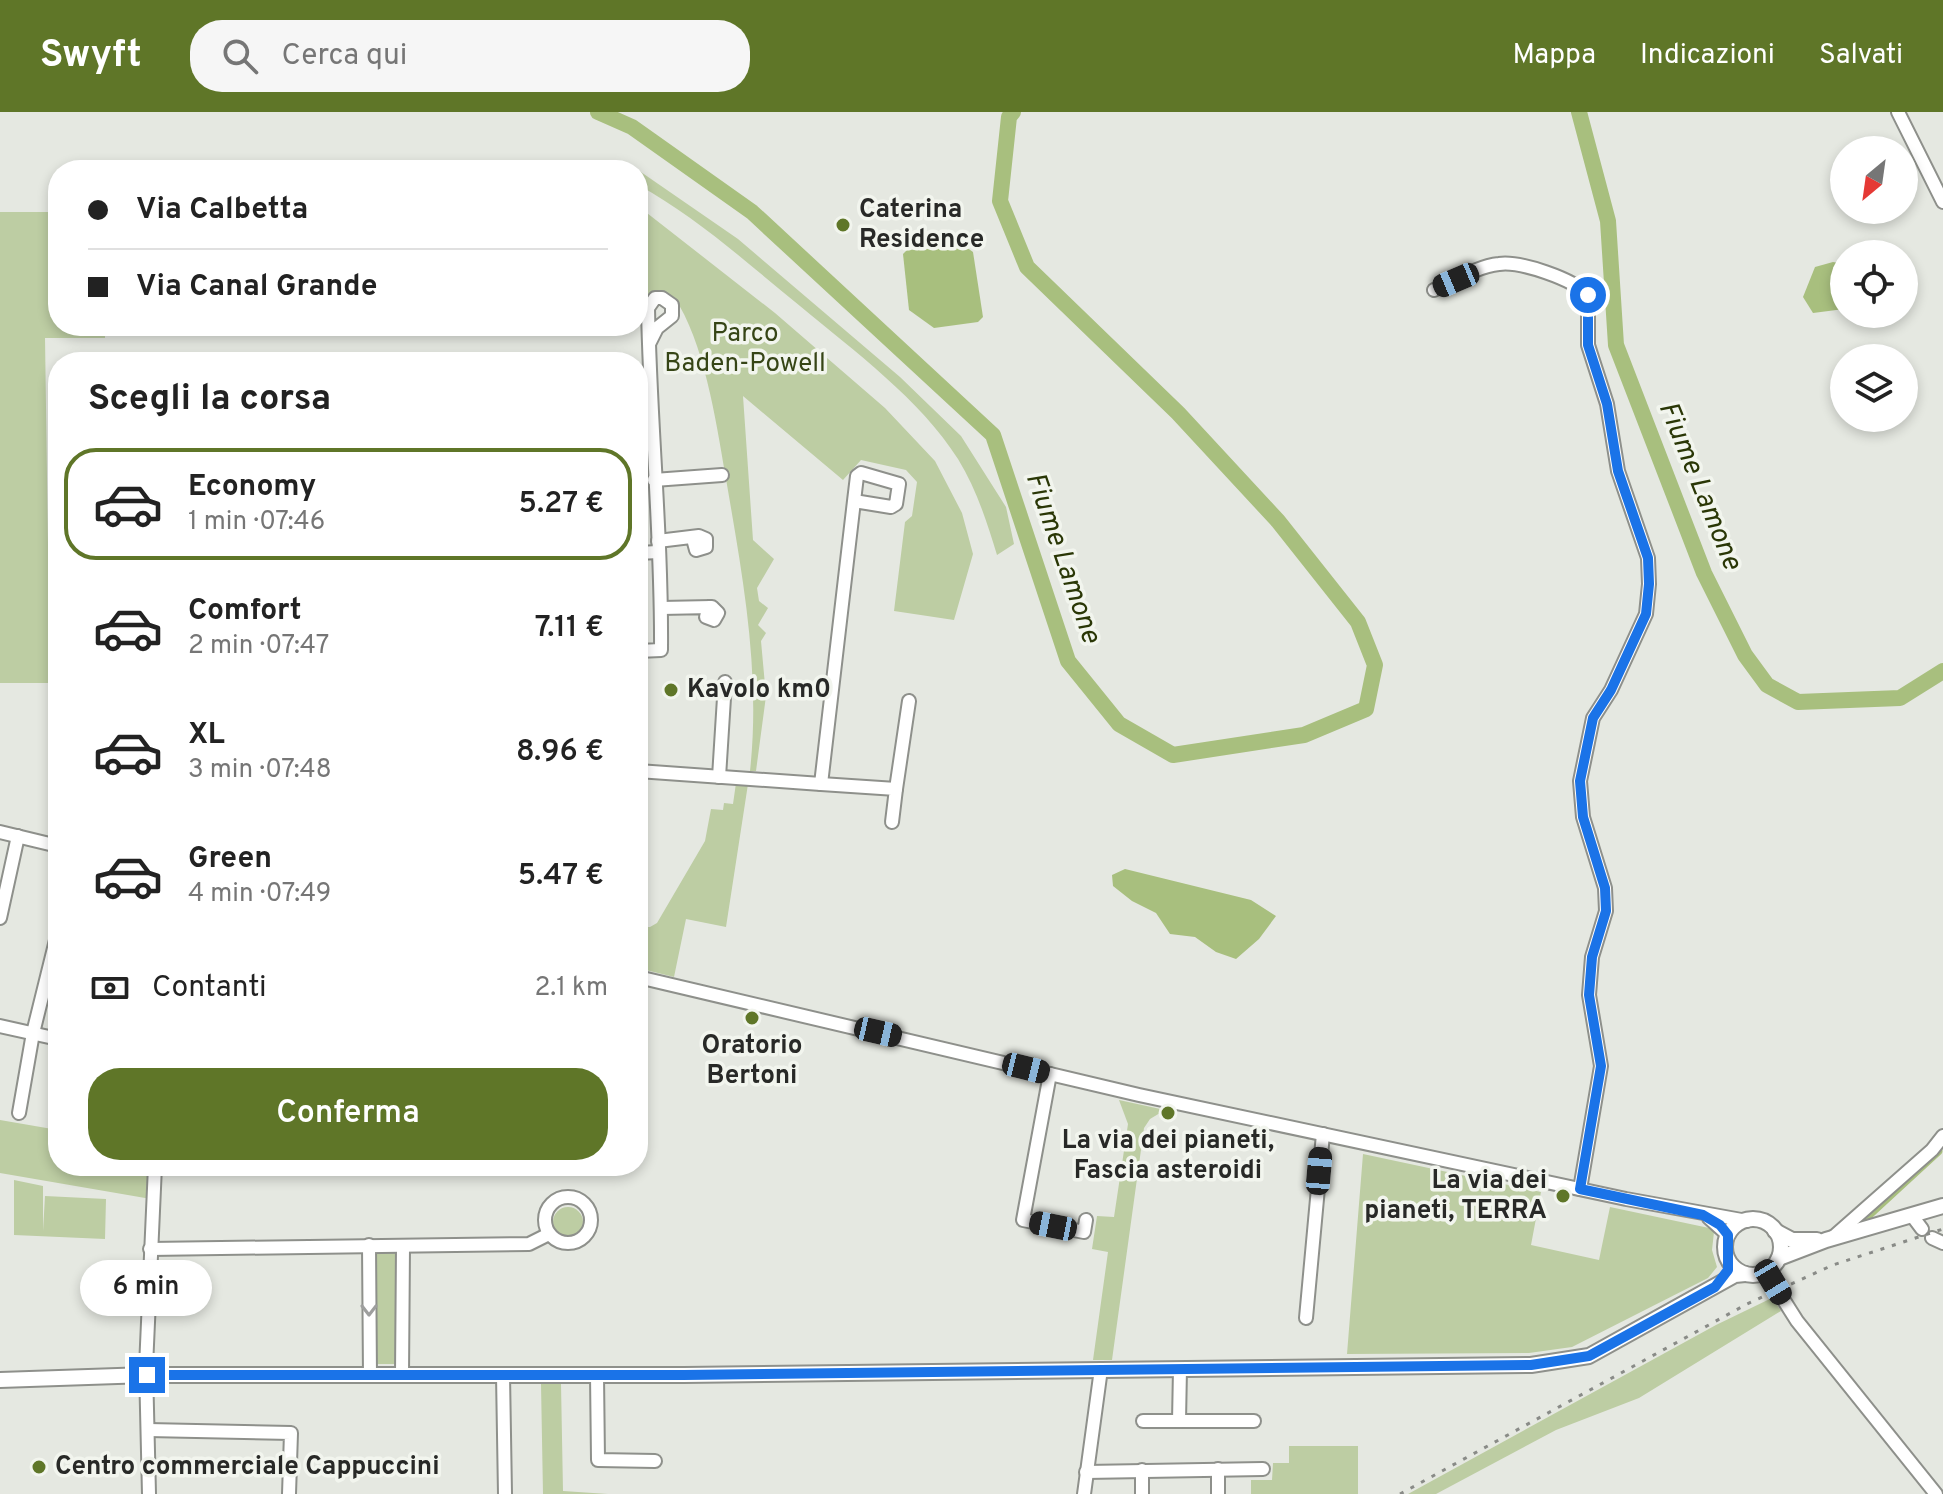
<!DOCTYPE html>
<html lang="it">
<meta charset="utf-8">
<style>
body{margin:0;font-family:Overpass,sans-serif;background:#f6f6f6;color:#222;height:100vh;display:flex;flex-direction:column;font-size:30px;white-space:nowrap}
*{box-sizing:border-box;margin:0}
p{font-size:26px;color:#767676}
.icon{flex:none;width:44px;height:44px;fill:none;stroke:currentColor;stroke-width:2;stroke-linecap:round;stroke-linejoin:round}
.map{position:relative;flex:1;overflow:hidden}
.panel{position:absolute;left:48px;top:240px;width:600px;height:824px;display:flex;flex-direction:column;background:#fff;border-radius:32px;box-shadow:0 4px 12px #0003}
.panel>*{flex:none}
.hud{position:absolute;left:48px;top:48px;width:600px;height:176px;border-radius:32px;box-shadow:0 4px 12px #0003;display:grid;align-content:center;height:176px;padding:0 40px;background:#fff}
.needle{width:52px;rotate:209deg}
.buttons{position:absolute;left:1830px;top:24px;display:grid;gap:16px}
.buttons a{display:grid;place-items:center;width:88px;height:88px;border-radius:50%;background:#fff;box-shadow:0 4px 12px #0003;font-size:40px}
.end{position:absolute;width:36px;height:36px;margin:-18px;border:10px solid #1a73e8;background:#fff;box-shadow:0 0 0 4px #fff}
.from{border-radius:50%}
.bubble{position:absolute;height:56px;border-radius:28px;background:#fff;box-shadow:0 4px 12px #0003;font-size:26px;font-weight:600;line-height:56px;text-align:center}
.car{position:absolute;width:24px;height:48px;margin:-24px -12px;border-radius:10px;box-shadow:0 0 6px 2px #0007;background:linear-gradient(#222 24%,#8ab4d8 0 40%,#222 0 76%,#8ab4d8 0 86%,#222 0)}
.hud b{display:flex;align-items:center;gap:28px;height:76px;font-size:30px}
.hud b+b{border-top:2px solid #e0e0e0}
.hud i{width:20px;height:20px;background:#222}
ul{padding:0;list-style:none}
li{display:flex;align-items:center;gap:24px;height:112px;margin:0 16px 12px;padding:0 24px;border:4px solid transparent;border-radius:32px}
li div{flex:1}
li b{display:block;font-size:30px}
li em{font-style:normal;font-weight:600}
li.selected{border-color:#5f7628}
li>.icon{width:72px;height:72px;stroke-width:1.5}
h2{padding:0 40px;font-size:36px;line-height:96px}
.pay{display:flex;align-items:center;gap:20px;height:88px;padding:0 40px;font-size:30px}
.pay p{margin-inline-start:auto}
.action{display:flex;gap:16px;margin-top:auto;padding:16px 40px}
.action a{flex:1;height:92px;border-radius:32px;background:#5f7628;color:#fff;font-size:32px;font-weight:600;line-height:92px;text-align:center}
header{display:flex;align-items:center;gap:48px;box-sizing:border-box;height:112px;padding:0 40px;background:#5f7628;color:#fff}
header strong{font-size:38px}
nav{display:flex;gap:44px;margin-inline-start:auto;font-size:28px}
.search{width:560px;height:72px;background:#f6f6f6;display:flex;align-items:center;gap:20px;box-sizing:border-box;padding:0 28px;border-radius:32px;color:#767676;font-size:30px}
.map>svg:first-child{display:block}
</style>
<header>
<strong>Swyft</strong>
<div class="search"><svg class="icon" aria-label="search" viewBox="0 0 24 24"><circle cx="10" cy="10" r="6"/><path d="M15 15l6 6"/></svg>Cerca qui</div>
<nav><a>Mappa</a><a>Indicazioni</a><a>Salvati</a></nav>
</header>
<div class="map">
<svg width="1943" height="1382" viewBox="0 0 1943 1382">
<rect width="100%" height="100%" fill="#e5e8e1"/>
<g fill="#bdcda3">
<path d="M 638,58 L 738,127 L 900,265 L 961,324 L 1006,395 L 1014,432 L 997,443 C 987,410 976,376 958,347 C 920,287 854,239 800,194 C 748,152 697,105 638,73 Z"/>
<path d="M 638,94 L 775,201 L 885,296 L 935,349 L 962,401 L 973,442 L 954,508 L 894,499 L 905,410 L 912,404 L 917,370 L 906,358 L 861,348 L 843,368 L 743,284 L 753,428 L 774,447 L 757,476 L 759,489 L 768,496 L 758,513 L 766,521 L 761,529 L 766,584 L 756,659 L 750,659 C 761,558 742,461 725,361 C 716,309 704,229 674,185 L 656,178 L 638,192 Z"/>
<path d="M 0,100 L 58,100 L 58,214 L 105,214 L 105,226 L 45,226 L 50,571 L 0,571 Z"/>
<path d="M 736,671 L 748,672 L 726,815 L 686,807 L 674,865 L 638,856 L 638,815 L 650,815 L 657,811 L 705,729 L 711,697 L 723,698 L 724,691 L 733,692 Z"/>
<path d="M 1119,988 L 1165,998 L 1150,1007 L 1144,1016 L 1112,1248 L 1093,1248 L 1108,1140 L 1092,1137 L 1097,1104 L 1114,1105 L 1128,1012 Z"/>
<path d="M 0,1008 L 58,1018 L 58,1054 L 155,1054 L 151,1087 L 0,1061 Z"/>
<path d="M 1363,1042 L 1541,1080 L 1531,1133 L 1599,1148 L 1610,1095 L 1709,1116 L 1714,1120 L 1712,1138 L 1717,1155 L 1708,1166 L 1572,1235 L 1529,1241 L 1347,1242 Z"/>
<path d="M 14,1068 L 43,1074 L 43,1119 L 45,1084 L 106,1087 L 105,1127 L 14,1123 Z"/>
<circle cx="568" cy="1110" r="15"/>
<path d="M 376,1140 L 395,1140 L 396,1252 L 376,1252 Z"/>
<path d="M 1778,1183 L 1776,1191 L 1781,1199 L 1639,1286 L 1556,1318 L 1436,1382 L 1408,1382 L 1716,1213 Z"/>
<path d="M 541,1272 L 561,1272 L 563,1379 L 608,1382 L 543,1382 Z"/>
<path d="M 1289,1334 L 1358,1334 L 1358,1382 L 1251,1382 L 1251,1368 L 1272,1368 L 1273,1351 L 1289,1351 Z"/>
</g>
<g fill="#a8bf7e">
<path d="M 966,135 L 973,140 L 983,205 L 978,210 L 934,216 L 909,198 L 903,142 L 907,138 Z"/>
<path d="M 1833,150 L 1844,152 L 1844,197 L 1813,201 L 1803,185 L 1815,155 Z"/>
<path d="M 1125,757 L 1251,788 L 1276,804 L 1259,827 L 1236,847 L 1216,840 L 1195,825 L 1170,822 L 1156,801 L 1132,789 L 1113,774 L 1112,763 Z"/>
</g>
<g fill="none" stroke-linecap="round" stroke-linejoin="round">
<path stroke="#a8bf7e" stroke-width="9" d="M 1863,1108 L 1938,1039"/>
<g stroke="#a8bf7e" stroke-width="16">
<path d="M 598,0 L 632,15 L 752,100 L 993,323 L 1068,549 L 1119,612 L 1173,643 L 1304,623 L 1366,597 L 1375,553 L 1358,510 L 1278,409 L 1178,301 L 1027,155 L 1000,89 L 1009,5 L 1013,0"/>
<path d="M 1579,0 L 1608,109 L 1616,233 L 1704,461 L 1745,543 L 1767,573 L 1798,590 L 1900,586 L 1943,559"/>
</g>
<defs>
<g id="minor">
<path d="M 1898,0 L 1943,90"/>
<path d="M 1434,178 C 1454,169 1478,154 1499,152 C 1521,149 1573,167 1588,183 L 1588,233 L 1607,292 L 1618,359 L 1648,446 L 1649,472 L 1646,502 L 1611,578 L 1593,606 L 1580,669 L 1583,705 L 1605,776 L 1606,799 L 1592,845 L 1589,883 L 1601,954 L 1580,1077"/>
<path d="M 654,368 L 722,363"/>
<path d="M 658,429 L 699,424 L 706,427 L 706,435 L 696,438 L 693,427"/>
<path d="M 638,441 L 658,440"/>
<path d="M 661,496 L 712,495 L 718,501 L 714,508 L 706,505 L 709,495"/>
<path d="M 638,539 L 661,538 C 662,424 650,310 648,196 L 655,186 L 662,186 L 672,193 L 672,204 L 657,216 L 649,232"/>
<path d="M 638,659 L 821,672 L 854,389 L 857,364 L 861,361 L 899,372 L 896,392 L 891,395 L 854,389"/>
<path d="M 719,665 L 725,570"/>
<path d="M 821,672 L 896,677 L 892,710"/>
<path d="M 896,677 L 909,589"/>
<path d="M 0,720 L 58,734"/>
<path d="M 0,806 L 18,724"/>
<path d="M 638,865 L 1139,983 L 1626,1087 L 1747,1109"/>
<path d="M 0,914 L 58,927"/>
<path d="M 1050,962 L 1023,1108 L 1084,1120 L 1086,1108"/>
<path d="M 19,1001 L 33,921 L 58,820"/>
<circle cx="568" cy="1108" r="23"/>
<path d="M 1913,1105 L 1922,1117"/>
<path d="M 1709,1106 L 1728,1123"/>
<path d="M 1932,1126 L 1943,1131"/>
<path d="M 1831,1127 L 1932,1038 L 1943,1024"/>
<path d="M 369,1133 L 370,1263"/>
<path d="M 150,1137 L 529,1132 L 549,1122"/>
<path d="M 1766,1160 L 1797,1209 L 1936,1382"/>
<path d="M 1306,1206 L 1323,1022"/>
<path d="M 402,1263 L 403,1135"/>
<path d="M 503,1263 L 505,1382"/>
<path d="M 597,1263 L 598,1348 L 655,1349"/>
<path d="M 1143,1309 L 1254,1309"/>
<path d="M 1179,1309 L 1180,1257"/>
<path d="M 148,1318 L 291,1321 L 289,1382"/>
<path d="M 1218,1357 L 1218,1382"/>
<path d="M 1142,1358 L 1142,1382"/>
<path d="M 1086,1360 L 1263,1357"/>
<path d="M 149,1382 L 146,1255 L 155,1054"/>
<path d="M 1084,1382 L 1101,1257"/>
</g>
<g id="major">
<circle cx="1753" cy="1135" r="28"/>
<path d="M 1775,1119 L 1792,1128 L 1817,1128"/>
<path d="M 1779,1146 L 1826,1128 L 1943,1094"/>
<path d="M 0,1268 L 147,1263 L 684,1263 L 1531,1253 L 1589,1244 L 1735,1163 L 1745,1162"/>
</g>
</defs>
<use href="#minor" stroke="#8e908b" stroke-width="16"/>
<use href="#major" stroke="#8e908b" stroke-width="18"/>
<use href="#minor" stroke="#fff" stroke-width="12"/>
<use href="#major" stroke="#fff" stroke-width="14"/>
<path stroke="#898b87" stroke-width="3" stroke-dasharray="4 8" stroke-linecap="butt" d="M 1400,1382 L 1747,1192 L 1833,1153 L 1943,1117"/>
</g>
<defs><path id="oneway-chevron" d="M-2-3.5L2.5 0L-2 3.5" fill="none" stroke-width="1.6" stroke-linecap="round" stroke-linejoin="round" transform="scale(2)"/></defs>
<use stroke="#9e9f9e" href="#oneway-chevron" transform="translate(369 1198) rotate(90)"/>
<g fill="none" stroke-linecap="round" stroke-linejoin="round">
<path stroke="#1a73e8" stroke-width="10" d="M 147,1263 L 684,1263 L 1531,1253 L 1589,1244 L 1715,1175 L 1728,1158 L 1728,1123 L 1720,1113 L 1703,1103 L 1580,1077 L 1601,954 L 1589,883 L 1592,845 L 1606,799 L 1605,776 L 1583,705 L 1580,669 L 1593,606 L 1611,578 L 1646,502 L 1649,472 L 1648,446 L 1618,359 L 1607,292 L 1588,233 L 1588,183"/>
</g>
<g fill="#5f7628" stroke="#f2f5ee" stroke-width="3">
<circle cx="843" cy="113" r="8"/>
<circle cx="671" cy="578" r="8"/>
<circle cx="752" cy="906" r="8"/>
<circle cx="1168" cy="1001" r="8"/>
<circle cx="1563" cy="1084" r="8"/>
<circle cx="39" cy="1355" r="8"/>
</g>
<g text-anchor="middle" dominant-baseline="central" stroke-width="7" stroke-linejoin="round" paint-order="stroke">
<g font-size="26" font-weight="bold" fill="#282927" stroke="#f2f5ee" text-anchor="start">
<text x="859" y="98">Caterina<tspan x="859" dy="30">Residence</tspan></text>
<text x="687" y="578">Kavolo km0</text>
<text x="752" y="934" text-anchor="middle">Oratorio<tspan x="752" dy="30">Bertoni</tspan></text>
<text x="1168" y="1029" text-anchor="middle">La via dei pianeti,<tspan x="1168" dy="30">Fascia asteroidi</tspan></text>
<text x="1547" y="1069" text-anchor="end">La via dei<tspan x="1547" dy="30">pianeti, TERRA</tspan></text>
<text x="55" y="1355">Centro commerciale Cappuccini</text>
</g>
<g font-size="26" fill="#364516" stroke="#f2f5ee">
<text x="745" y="222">Parco<tspan x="745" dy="30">Baden-Powell</tspan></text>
</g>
<g font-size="28" font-style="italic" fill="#2a3706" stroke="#f2f5ee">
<text transform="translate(1699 374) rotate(68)">Fiume Lamone</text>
<text transform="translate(1062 446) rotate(71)">Fiume Lamone</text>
</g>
</g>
</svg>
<div class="buttons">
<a><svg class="needle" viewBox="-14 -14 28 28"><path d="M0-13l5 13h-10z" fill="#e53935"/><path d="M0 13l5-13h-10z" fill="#767676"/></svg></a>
<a><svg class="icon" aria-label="locate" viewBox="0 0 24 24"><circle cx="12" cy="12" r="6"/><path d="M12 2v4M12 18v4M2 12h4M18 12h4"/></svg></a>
<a><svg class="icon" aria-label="layers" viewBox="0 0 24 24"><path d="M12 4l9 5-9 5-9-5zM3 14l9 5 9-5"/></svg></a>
</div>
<i class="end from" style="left:1588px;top:183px"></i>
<i class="end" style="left:147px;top:1263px"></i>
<div class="bubble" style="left:80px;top:1148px;width:132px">6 min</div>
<i class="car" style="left:1456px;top:168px;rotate:247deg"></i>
<i class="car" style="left:878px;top:920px;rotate:103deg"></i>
<i class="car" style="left:1026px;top:956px;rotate:104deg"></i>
<i class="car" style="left:1319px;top:1059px;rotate:5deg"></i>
<i class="car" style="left:1053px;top:1114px;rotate:281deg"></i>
<i class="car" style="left:1773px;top:1170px;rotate:149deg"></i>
<div class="hud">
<b><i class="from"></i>Via Calbetta</b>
<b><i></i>Via Canal Grande</b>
</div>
<section class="panel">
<h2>Scegli la corsa</h2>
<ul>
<li class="selected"><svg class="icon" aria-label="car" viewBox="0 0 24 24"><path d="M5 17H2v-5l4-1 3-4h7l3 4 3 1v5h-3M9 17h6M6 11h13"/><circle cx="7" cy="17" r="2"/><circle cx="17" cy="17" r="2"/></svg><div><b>Economy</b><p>1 min · 07:46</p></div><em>5.27 €</em></li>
<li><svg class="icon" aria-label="car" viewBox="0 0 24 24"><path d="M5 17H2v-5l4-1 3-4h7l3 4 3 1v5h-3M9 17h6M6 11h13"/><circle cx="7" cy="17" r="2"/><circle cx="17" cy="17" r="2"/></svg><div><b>Comfort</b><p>2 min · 07:47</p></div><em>7.11 €</em></li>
<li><svg class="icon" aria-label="car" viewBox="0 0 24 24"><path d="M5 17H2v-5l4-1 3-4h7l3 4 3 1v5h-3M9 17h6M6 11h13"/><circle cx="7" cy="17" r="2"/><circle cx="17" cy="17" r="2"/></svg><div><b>XL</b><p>3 min · 07:48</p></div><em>8.96 €</em></li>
<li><svg class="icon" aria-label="car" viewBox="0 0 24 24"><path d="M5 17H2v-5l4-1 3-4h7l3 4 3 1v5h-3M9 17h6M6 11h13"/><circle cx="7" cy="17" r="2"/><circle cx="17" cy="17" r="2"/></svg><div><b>Green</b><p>4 min · 07:49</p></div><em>5.47 €</em></li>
</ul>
<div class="pay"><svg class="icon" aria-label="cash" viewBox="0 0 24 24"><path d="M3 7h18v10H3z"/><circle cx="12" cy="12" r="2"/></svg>Contanti<p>2.1 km</p></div>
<div class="action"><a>Conferma</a></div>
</section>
</div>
